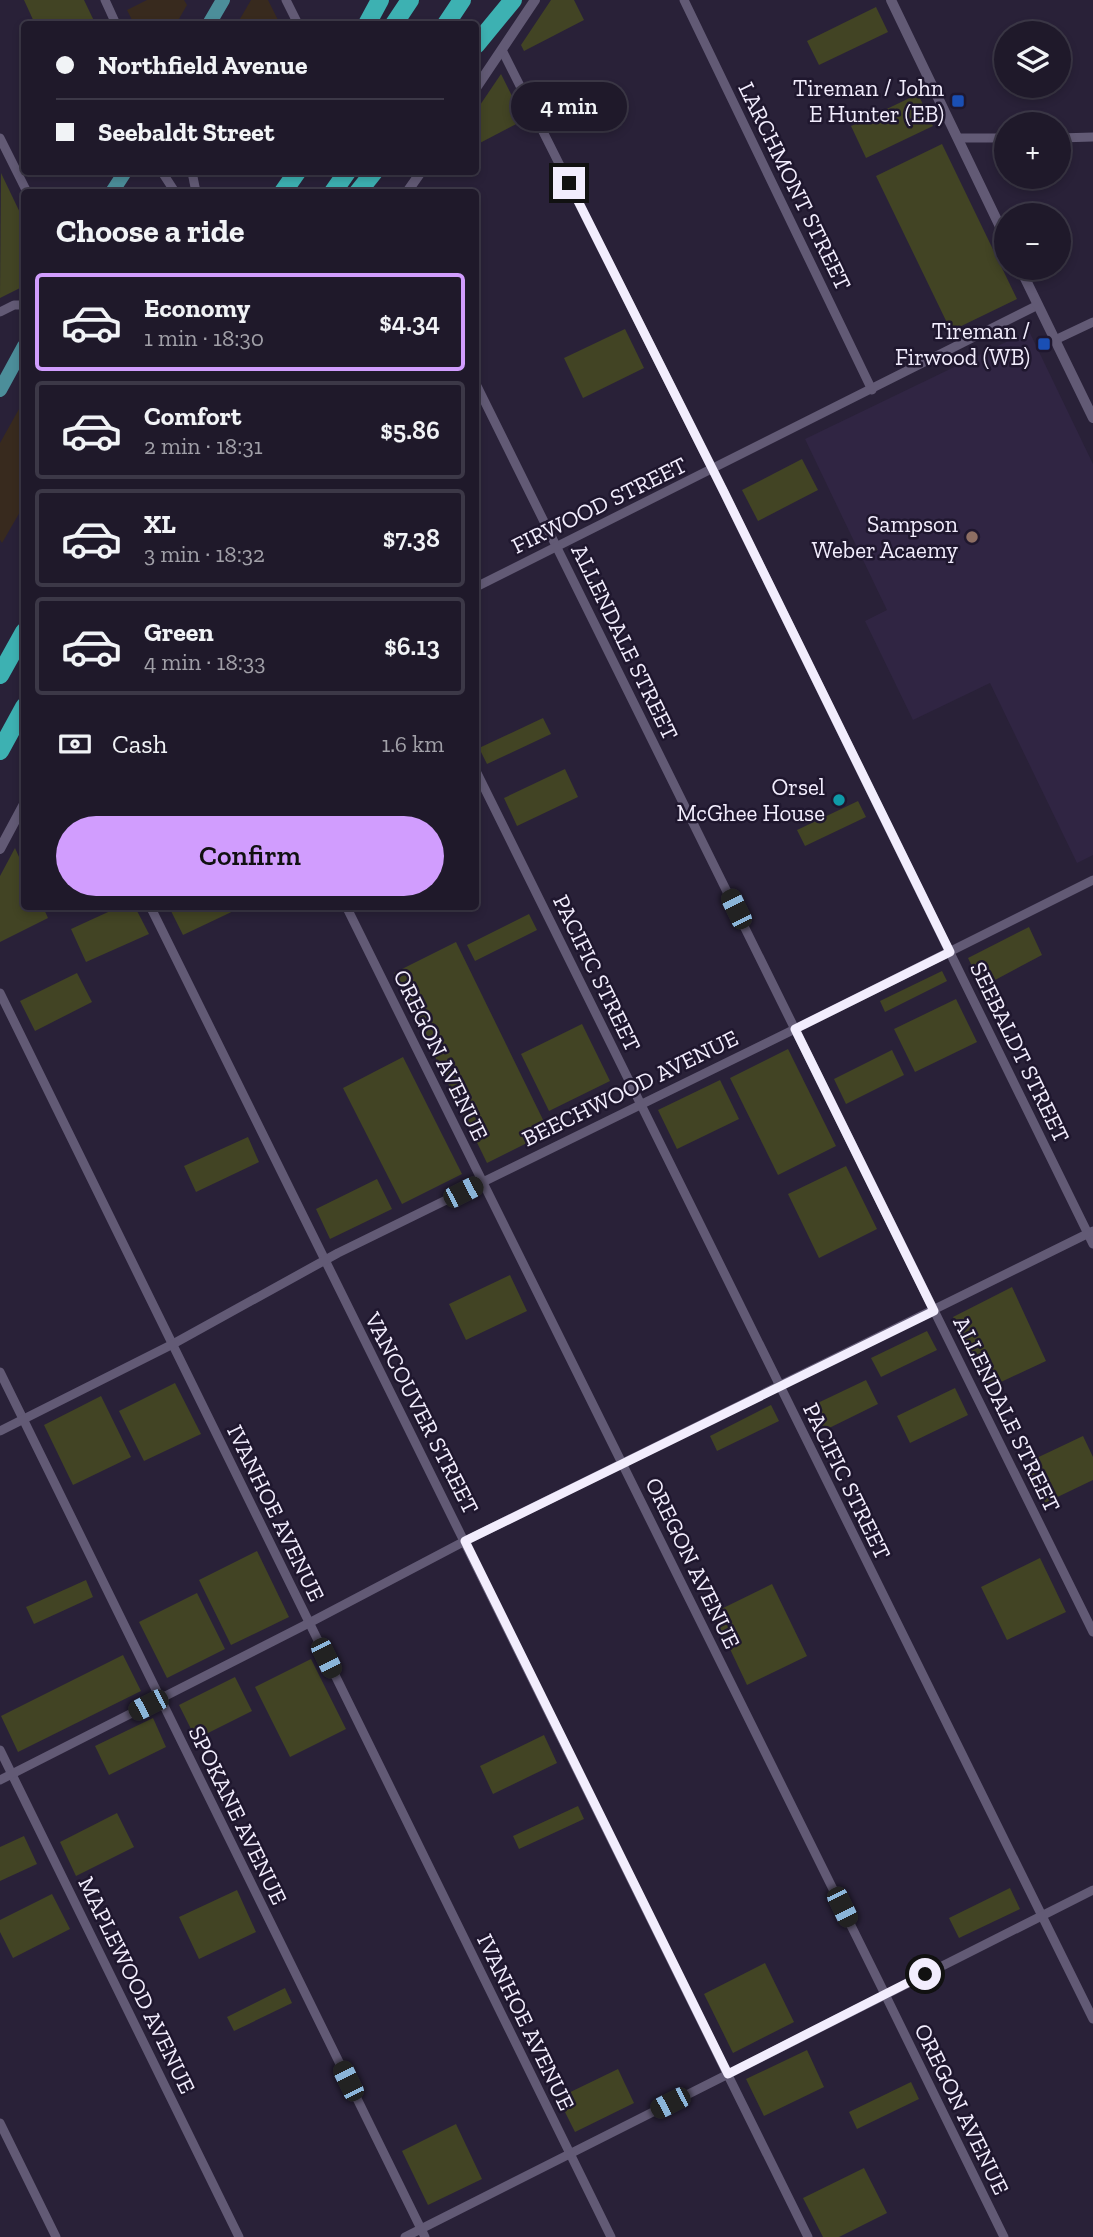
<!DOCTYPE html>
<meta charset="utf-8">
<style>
body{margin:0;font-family:"Zilla Slab",serif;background:#2c2636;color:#f1f3f6;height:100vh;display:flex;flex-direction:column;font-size:26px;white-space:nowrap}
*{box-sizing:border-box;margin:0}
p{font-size:23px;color:#a1a0a8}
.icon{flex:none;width:38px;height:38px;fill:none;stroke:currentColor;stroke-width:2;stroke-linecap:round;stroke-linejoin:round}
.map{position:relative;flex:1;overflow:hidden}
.side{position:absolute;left:21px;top:189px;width:458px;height:721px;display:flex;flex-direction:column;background:#1f192a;border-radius:7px;box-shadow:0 4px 10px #0003,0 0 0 2px #3c3847}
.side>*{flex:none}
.guide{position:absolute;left:21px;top:21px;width:458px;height:154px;border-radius:7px;box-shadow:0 4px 10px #0003,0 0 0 2px #3c3847;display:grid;align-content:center;height:154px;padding:0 35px;background:#1f192a}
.fabs{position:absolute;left:994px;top:21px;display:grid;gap:14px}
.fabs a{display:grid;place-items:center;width:77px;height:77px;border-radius:50%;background:#1f192a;box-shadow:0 4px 10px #0003,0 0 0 2px #3c3847;font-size:35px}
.end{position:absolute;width:32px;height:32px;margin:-16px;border:9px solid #f2edfd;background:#111;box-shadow:0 0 0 4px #111}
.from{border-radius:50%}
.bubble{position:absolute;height:49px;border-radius:24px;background:#1f192a;box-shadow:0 4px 10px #0003,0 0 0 2px #3c3847;font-size:23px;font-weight:600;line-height:49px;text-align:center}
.car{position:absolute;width:21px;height:42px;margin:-21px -10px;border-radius:9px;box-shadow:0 0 5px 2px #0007;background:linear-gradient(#222 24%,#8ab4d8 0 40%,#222 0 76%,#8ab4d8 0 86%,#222 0)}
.guide b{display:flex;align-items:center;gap:24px;height:66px;font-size:26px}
.guide b+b{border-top:2px solid #3c3847}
.guide i{width:18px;height:18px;background:#f1f3f6}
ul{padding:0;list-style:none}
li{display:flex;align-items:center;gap:21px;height:98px;margin:0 14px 10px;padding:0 21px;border:4px solid #3c3847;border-radius:7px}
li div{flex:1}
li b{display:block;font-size:26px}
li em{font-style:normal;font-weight:600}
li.on{border-color:#d19dfe}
li>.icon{width:63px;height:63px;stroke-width:1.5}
h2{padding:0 35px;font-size:32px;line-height:84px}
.pay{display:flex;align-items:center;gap:18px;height:77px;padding:0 35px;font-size:26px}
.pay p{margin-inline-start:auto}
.button{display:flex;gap:14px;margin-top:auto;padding:14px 35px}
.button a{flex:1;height:80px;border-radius:42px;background:#d19dfe;color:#111;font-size:28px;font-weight:600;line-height:80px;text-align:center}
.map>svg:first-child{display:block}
</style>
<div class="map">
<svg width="1093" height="2237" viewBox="0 0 1093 2237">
<rect width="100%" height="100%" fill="#292138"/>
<g fill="#382a1e">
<path d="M 147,0 L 184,0 L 187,5 L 176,24 L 134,24 L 127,10 Z"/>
<path d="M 251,0 L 268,0 L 280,24 L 237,24 Z"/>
<path d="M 24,400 L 24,505 L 2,543 L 0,540 L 0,443 Z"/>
</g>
<path fill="#302543" d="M 1029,331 L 1093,464 L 1093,855 L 1077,863 L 990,683 L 913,720 L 865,621 L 887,610 L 805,439 Z"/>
<g fill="#424424">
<path d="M 24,0 L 84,0 L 95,23 L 35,24 Z"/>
<path d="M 551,0 L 574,0 L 584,20 L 524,51 L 521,45 Z"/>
<path d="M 876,7 L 888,32 L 819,65 L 807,41 Z"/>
<path d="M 501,74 L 524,120 L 476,145 L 476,111 Z"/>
<path d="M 918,94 L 933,126 L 866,158 L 851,126 Z"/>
<path d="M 942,144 L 1017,299 L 951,331 L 876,176 Z"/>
<path d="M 1,173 L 24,221 L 24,286 L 0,298 Z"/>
<path d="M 625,329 L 644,368 L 583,398 L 564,358 Z"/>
<path d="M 802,459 L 818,490 L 758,521 L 742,490 Z"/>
<path d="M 543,718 L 551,734 L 487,764 L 479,748 Z"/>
<path d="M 565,769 L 578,797 L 517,826 L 504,798 Z"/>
<path d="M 858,801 L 866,817 L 805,846 L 797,830 Z"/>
<path d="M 15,848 L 24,868 L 24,906 L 43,907 L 48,918 L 0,942 L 0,876 Z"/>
<path d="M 119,907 L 135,907 L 149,934 L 86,962 L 71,929 Z"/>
<path d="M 169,907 L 242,907 L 183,935 Z"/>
<path d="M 529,914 L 537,930 L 475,961 L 467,945 Z"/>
<path d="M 1029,927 L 1042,955 L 982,987 L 968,958 Z"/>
<path d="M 456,942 L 549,1132 L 487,1163 L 394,973 Z"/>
<path d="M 942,971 L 947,981 L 885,1012 L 880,1001 Z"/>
<path d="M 77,973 L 92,1002 L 35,1031 L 20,1001 Z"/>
<path d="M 956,999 L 977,1042 L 915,1072 L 894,1029 Z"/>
<path d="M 582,1024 L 610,1081 L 549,1111 L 521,1054 Z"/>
<path d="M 788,1049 L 836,1146 L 778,1175 L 730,1078 Z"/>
<path d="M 892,1050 L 904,1075 L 846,1104 L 834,1079 Z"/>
<path d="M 403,1057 L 462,1174 L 402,1204 L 343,1088 Z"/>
<path d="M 720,1080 L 739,1119 L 677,1149 L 658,1110 Z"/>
<path d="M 248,1137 L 259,1162 L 196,1192 L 184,1166 Z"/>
<path d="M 846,1166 L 877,1229 L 819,1258 L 788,1194 Z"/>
<path d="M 377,1179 L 392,1209 L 330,1239 L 316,1209 Z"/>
<path d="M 510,1275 L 527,1311 L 466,1340 L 449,1304 Z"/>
<path d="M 1012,1287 L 1046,1361 L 988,1388 L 953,1317 Z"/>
<path d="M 927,1331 L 937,1350 L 881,1377 L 871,1358 Z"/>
<path d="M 866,1380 L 878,1404 L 817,1434 L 805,1409 Z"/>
<path d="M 175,1383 L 201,1434 L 144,1461 L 119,1411 Z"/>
<path d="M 955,1388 L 968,1415 L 910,1443 L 897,1416 Z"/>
<path d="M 101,1396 L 131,1457 L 73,1485 L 44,1425 Z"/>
<path d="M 771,1405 L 779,1421 L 717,1451 L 710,1436 Z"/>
<path d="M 1083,1436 L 1093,1457 L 1093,1480 L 1045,1503 L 1026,1463 Z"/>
<path d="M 257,1551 L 289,1617 L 231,1645 L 199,1580 Z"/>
<path d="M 1040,1558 L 1066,1612 L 1007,1640 L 981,1587 Z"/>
<path d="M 86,1580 L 93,1597 L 34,1624 L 26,1607 Z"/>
<path d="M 772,1584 L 807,1656 L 747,1685 L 713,1613 Z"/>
<path d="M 197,1593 L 225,1649 L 167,1678 L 139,1622 Z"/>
<path d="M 123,1655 L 141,1691 L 18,1752 L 1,1716 Z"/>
<path d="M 311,1659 L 346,1729 L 290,1757 L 255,1687 Z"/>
<path d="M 235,1677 L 252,1711 L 196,1739 L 179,1705 Z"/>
<path d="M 153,1718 L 166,1747 L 109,1775 L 95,1746 Z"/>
<path d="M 544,1735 L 557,1763 L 493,1794 L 480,1766 Z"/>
<path d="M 578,1806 L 584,1819 L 519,1849 L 513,1836 Z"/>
<path d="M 117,1813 L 134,1847 L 76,1876 L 60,1842 Z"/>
<path d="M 24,1836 L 37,1864 L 0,1881 L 0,1847 Z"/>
<path d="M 1010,1888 L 1020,1909 L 959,1938 L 949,1918 Z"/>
<path d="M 237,1890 L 256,1932 L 199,1959 L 179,1917 Z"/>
<path d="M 52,1894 L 70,1929 L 13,1958 L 0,1932 L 0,1920 Z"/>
<path d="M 765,1963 L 794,2022 L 733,2053 L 704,1994 Z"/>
<path d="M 285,1988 L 292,2003 L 234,2031 L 227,2017 Z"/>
<path d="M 807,2050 L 824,2087 L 764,2116 L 746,2079 Z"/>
<path d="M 618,2069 L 634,2103 L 575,2132 L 558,2098 Z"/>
<path d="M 911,2082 L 919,2099 L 857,2129 L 849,2112 Z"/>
<path d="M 456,2124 L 482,2179 L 428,2205 L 402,2151 Z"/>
<path d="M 864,2168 L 887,2213 L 839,2237 L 823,2237 L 803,2198 Z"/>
</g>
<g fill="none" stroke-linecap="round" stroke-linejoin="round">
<g stroke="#625a75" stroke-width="9">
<path d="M 105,0 L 116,24"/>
<path d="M 286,0 L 298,24"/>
<path d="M 684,0 L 872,390"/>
<path d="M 502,50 L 713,470 L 1093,1244"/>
<path d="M 0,138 L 27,192"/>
<path d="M 958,138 L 1006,138"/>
<path d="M 1059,138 L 1093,137"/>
<path d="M 162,172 L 175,192"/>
<path d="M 192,172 L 196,192"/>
<path d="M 0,312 L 14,305 L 24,305"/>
<path d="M 1055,340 L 1093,322"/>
<path d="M 476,384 L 1093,1632"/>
<path d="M 476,587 L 1038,305"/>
<path d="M 476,771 L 1093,2019"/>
<path d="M 150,906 L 808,2237"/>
<path d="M 346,906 L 879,1982 L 1004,2237"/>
<path d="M 0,993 L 611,2237"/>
<path d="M 0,1372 L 425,2237"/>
<path d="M 0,1431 L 173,1344 L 338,1253 L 795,1029 L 1093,880"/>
<path d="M 0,1750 L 239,2237"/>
<path d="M 0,1780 L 309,1623 L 465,1541 L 1093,1231"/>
<path d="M 0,2123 L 56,2237"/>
<path d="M 405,2237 L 1093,1890"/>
</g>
<g stroke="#625a75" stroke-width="10">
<path d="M 891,0 L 1006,239"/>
<path d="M 476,88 L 535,0"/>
<path d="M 407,192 L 421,172"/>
<path d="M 1020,268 L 1093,418"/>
<path d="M 0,849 L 24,804"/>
</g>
<g stroke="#4c8e9a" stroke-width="14">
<path d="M 209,24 L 223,0"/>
<path d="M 112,192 L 125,172"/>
<path d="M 0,390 L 24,346"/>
</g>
<g stroke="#3db1b2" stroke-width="18">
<path d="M 367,24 L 380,0"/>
<path d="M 394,24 L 410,0"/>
<path d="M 446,24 L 462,0"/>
<path d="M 476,45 L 513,0"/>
<path d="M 283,192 L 297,172"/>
<path d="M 333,192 L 347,172"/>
<path d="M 358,192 L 374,172"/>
<path d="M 0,675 L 24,632"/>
<path d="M 0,751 L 24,707"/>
</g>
</g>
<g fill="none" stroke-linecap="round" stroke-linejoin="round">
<path stroke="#f2edfd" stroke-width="9" d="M 569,183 L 724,492 L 950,952 L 795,1029 L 934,1311 L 465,1541 L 728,2074 L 925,1974"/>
</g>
<g fill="#1a4fb4" stroke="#1f172e" stroke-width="2.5">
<rect x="951" y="94" width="14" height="14" rx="3.5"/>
<rect x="1037" y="337" width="14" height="14" rx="3.5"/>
</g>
<circle fill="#8d6e63" stroke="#1f172e" stroke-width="2.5" cx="972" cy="537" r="7"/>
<circle fill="#0f9aa8" stroke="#1f172e" stroke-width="2.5" cx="839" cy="800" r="7"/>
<g text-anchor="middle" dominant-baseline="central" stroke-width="5" stroke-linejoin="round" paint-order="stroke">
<g font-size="23" fill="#f2edfd" stroke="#1f172e" text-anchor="end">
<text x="944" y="88">Tireman / John<tspan x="944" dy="26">E Hunter (EB)</tspan></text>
<text x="1030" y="331">Tireman /<tspan x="1030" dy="26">Firwood (WB)</tspan></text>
<text x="958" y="524">Sampson<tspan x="958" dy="26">Weber Acaemy</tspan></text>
<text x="825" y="787">Orsel<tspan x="825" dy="26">McGhee House</tspan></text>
</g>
<g font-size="23" fill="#f2edfd" stroke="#1f172e">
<text transform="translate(795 186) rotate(64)">LARCHMONT STREET</text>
<text transform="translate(599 505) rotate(-26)">FIRWOOD STREET</text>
<text transform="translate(625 642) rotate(64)">ALLENDALE STREET</text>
<text transform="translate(597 973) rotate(64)">PACIFIC STREET</text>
<text transform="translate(1020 1052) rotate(64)">SEEBALDT STREET</text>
<text transform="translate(441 1055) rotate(64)">OREGON AVENUE</text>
<text transform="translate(630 1088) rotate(-26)">BEECHWOOD AVENUE</text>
<text transform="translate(422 1413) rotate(63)">VANCOUVER STREET</text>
<text transform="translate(1007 1414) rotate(64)">ALLENDALE STREET</text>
<text transform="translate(847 1481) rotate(64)">PACIFIC STREET</text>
<text transform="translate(276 1513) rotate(64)">IVANHOE AVENUE</text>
<text transform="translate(693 1563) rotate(64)">OREGON AVENUE</text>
<text transform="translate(238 1815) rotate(64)">SPOKANE AVENUE</text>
<text transform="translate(137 1985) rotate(64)">MAPLEWOOD AVENUE</text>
<text transform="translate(526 2022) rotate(64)">IVANHOE AVENUE</text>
<text transform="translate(962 2109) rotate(64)">OREGON AVENUE</text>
</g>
</g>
</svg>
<div class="fabs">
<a><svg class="icon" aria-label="layers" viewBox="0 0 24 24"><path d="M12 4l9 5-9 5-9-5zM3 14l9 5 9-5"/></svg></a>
<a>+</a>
<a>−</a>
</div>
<i class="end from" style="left:925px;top:1974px"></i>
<i class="end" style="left:569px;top:183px"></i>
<div class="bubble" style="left:511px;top:82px;width:116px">4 min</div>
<i class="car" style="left:736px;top:909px;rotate:334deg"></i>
<i class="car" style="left:463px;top:1192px;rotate:63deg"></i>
<i class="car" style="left:326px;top:1658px;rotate:154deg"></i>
<i class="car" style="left:148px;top:1705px;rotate:243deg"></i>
<i class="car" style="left:842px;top:1907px;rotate:154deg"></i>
<i class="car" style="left:348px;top:2081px;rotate:334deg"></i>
<i class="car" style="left:670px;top:2103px;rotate:243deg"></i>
<div class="guide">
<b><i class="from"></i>Northfield Avenue</b>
<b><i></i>Seebaldt Street</b>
</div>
<section class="side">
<h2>Choose a ride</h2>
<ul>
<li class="on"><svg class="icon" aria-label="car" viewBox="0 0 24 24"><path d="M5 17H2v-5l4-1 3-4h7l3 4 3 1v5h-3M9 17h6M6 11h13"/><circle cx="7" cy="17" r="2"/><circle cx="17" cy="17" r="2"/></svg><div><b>Economy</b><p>1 min · 18:30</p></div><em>$4.34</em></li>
<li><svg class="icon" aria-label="car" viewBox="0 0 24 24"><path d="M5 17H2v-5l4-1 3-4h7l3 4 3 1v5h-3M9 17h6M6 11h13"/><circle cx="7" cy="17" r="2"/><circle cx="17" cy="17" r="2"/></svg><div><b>Comfort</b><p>2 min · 18:31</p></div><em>$5.86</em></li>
<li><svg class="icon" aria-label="car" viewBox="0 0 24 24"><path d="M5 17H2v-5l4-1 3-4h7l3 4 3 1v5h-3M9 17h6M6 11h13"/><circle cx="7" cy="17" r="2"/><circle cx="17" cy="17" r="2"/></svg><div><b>XL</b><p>3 min · 18:32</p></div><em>$7.38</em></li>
<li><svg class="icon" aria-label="car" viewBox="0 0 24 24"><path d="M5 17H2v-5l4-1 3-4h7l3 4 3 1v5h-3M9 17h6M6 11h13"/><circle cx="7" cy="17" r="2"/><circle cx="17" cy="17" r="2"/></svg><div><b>Green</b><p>4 min · 18:33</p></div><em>$6.13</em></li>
</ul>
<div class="pay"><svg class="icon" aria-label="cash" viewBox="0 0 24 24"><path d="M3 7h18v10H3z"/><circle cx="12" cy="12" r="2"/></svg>Cash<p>1.6 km</p></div>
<div class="button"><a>Confirm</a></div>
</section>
</div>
